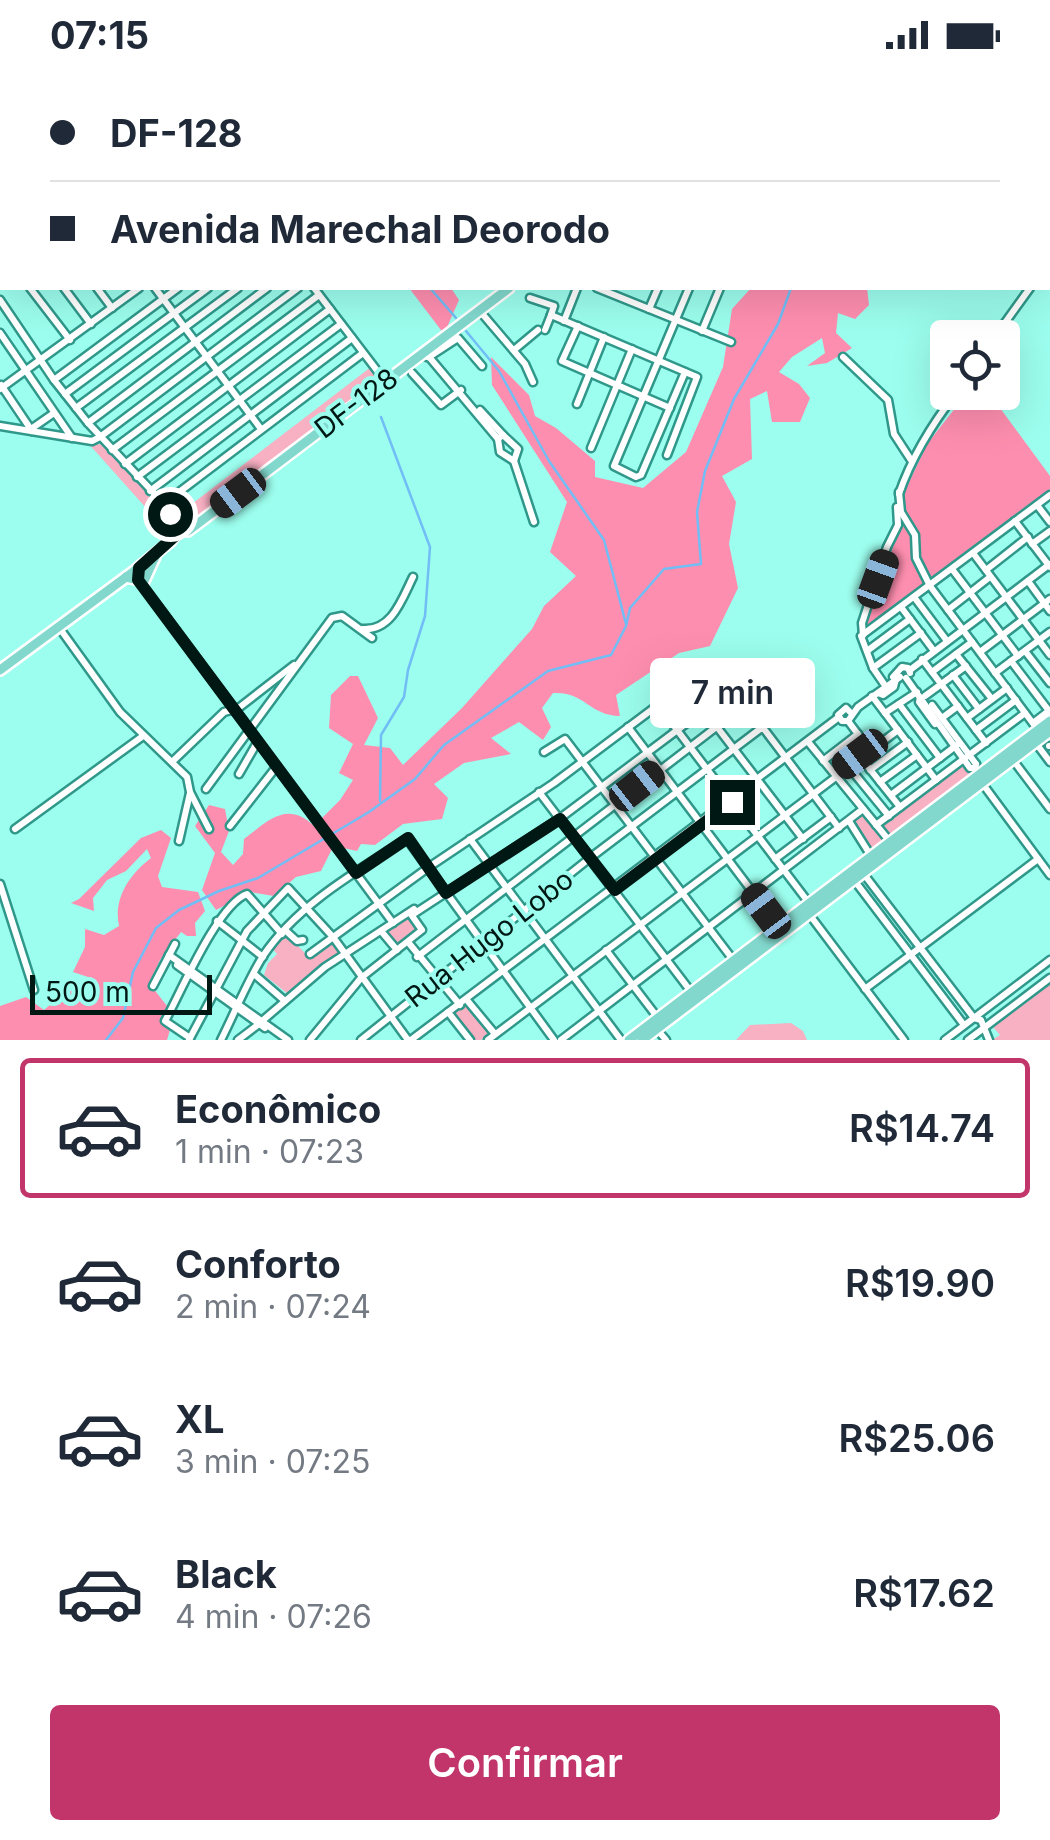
<!DOCTYPE html>
<html lang="pt">
<meta charset="utf-8">
<style>
body{margin:0;font-family:Inter,sans-serif;background:#f6f6f7;color:#1f2937;height:100vh;display:flex;flex-direction:column;font-size:38px;white-space:nowrap}
*{box-sizing:border-box;margin:0}
p{font-size:32px;color:#747a83}
.icon{flex:none;width:55px;height:55px;fill:none;stroke:currentColor;stroke-width:2;stroke-linecap:round;stroke-linejoin:round}
.map{position:relative;height:970px;overflow:hidden}
.details{display:flex;flex-direction:column;background:#fff;flex:1}
.details>*{flex:none}
.banner{position:absolute;left:0px;top:0px;width:1050px;height:220px;box-shadow:0 10px 40px #0002;display:grid;align-content:center;height:220px;padding:0 50px;background:#fff}
.fabs{position:absolute;left:930px;top:250px;display:grid;gap:20px}
.fabs a{display:grid;place-items:center;width:90px;height:90px;border-radius:10px;background:#fff;box-shadow:0 10px 40px #0002;font-size:50px}
.scale{position:absolute;left:30px;bottom:25px;width:182px;box-sizing:border-box;padding-left:10px;border:5px solid #001814;border-top:0;font-size:28px;line-height:35px;white-space:nowrap;color:#001814;-webkit-text-stroke:8px #9cfeee;paint-order:stroke}
.end{position:absolute;width:45px;height:45px;margin:-22px;border:12px solid #001814;background:#fff;box-shadow:0 0 0 5px #fff}
.from{border-radius:50%}
.bubble{position:absolute;height:70px;border-radius:10px;background:#fff;box-shadow:0 10px 40px #0002;font-size:32px;font-weight:600;line-height:70px;text-align:center}
.car{position:absolute;width:30px;height:60px;margin:-30px -15px;border-radius:12px;box-shadow:0 0 8px 2px #0007;background:linear-gradient(#222 24%,#8ab4d8 0 40%,#222 0 76%,#8ab4d8 0 86%,#222 0)}
.banner b{display:flex;align-items:center;gap:35px;height:95px;font-size:38px}
.banner b+b{border-top:2px solid #e0e1e3}
.banner i{width:25px;height:25px;background:#1f2937}
ul{padding:18px 0 0;list-style:none}
li{display:flex;align-items:center;gap:30px;height:140px;margin:0 20px 15px;padding:0 30px;border:5px solid transparent;border-radius:10px}
li div{flex:1}
li b{display:block;font-size:38px}
li em{font-style:normal;font-weight:600}
li.selected{border-color:#c1356a}
li>.icon{width:90px;height:90px;stroke-width:1.5}
.button{display:flex;gap:20px;margin-top:auto;padding:20px 50px}
.button a{flex:1;height:115px;border-radius:10px;background:#c1356a;color:#fff;font-size:40px;font-weight:600;line-height:115px;text-align:center}
.status{display:flex;justify-content:space-between;align-items:center;height:70px;padding:0 50px;background:#fff;direction:ltr}
.status svg{height:28px;fill:currentColor}
.map>svg:first-child{display:block}
</style>
<div class="status"><b>07:15</b><svg viewBox="0 0 49 12"><path d="M0 12V9h3v3zM5 12V6h3v6zM10 12V3h3v9zM15 12V0h3v12zM26 1h20v11H26zM47 4h2v5h-2z"/></svg></div>
<div class="map">
<svg width="1050" height="970" viewBox="0 0 1050 970">
<rect width="100%" height="100%" fill="#9cfeee"/>
<g fill="#f8b0c3">
<path d="M 371,297 L 381,310 L 195,451 L 180,443 Z"/>
<path d="M 88,373 L 105,375 L 173,451 L 177,458 L 172,467 Z"/>
<path d="M 963,692 L 974,707 L 891,768 L 879,755 Z"/>
<path d="M 861,744 L 885,770 L 870,782 L 852,752 Z"/>
<path d="M 408,844 L 419,860 L 397,877 L 384,861 Z"/>
<path d="M 286,864 L 311,889 L 334,871 L 342,882 L 288,924 L 264,905 L 268,893 L 277,884 L 272,878 Z"/>
<path d="M 1050,912 L 1050,970 L 992,970 L 1000,965 L 992,956 Z"/>
<path d="M 468,933 L 491,962 L 481,970 L 474,970 L 453,944 Z"/>
<path d="M 791,953 L 803,961 L 807,970 L 736,970 L 750,955 Z"/>
</g>
<g fill="#fe8eaf">
<path d="M 409,218 L 451,218 L 459,230 L 444,264 Z"/>
<path d="M 751,218 L 867,218 L 869,235 L 855,249 L 838,243 L 836,263 L 852,278 L 827,293 L 807,296 L 825,283 L 822,268 L 792,287 L 779,302 L 799,314 L 810,328 L 800,352 L 772,352 L 767,321 L 750,329 L 752,389 L 722,406 L 736,432 L 729,474 L 738,518 L 710,576 L 679,583 L 616,625 L 620,646 C 588,645 585,621 553,623 L 542,638 L 551,657 L 543,670 L 519,652 L 491,668 L 511,684 L 464,693 L 434,714 L 448,728 L 442,749 L 403,754 L 375,775 L 361,774 L 357,781 L 343,778 L 332,779 L 321,801 L 296,807 L 274,826 L 250,822 L 216,840 L 202,820 L 215,783 L 195,756 L 209,735 L 225,739 L 229,761 L 221,782 L 233,795 L 243,784 L 244,769 C 268,751 287,730 314,756 L 340,730 L 353,710 L 339,703 L 353,674 L 329,658 L 331,625 L 350,606 L 358,606 L 378,648 L 364,675 L 390,678 L 403,695 L 462,638 L 532,559 L 544,536 L 576,506 L 550,482 L 567,432 L 492,315 L 491,287 L 529,325 L 535,346 L 556,358 L 595,391 L 595,407 L 643,418 L 686,382 L 723,297 L 732,239 Z"/>
<path d="M 967,323 L 989,323 L 1050,406 L 1050,419 L 864,560 L 899,460 L 903,425 L 927,374 Z"/>
<path d="M 161,760 L 171,768 L 158,806 L 162,817 L 198,822 L 205,841 L 195,853 L 196,866 L 187,866 L 181,862 L 160,890 L 149,913 L 167,936 L 162,952 L 170,960 L 167,970 L 0,970 L 0,936 L 26,927 L 44,940 L 67,920 L 90,926 L 91,908 L 73,902 L 85,877 L 85,859 L 104,865 L 119,856 C 113,828 130,804 151,788 L 147,779 L 126,801 L 107,810 L 93,828 L 94,841 L 71,833 L 79,829 L 141,768 Z"/>
</g>
<g fill="none" stroke-linecap="round" stroke-linejoin="round">
<g stroke="#71bdf5" stroke-width="2.5">
<path d="M 289,0 L 290,2"/>
<path d="M 955,2 L 955,0"/>
<path d="M 430,218 L 456,248"/>
<path d="M 466,261 L 499,301 L 549,391 L 604,470 L 626,554"/>
<path d="M 380,731 L 381,665 L 404,627 L 408,600 L 425,546 L 430,477 L 381,347"/>
<path d="M 106,970 L 123,948 L 133,902 L 156,858 L 179,840 L 219,821 L 258,808 L 369,742 L 415,709 L 444,675 L 548,601 L 611,585 L 626,556 L 630,538 L 664,499 L 701,494 L 697,442 L 705,401 L 734,329 L 778,254 L 791,218"/>
</g>
<defs>
<g id="minor">
<path d="M 2,0 L 3,2"/>
<path d="M 28,0 L 29,2"/>
<path d="M 54,0 L 55,2"/>
<path d="M 73,0 L 74,2"/>
<path d="M 96,0 L 98,2"/>
<path d="M 118,0 L 120,2"/>
<path d="M 440,0 L 447,2"/>
<path d="M 514,0 L 519,2"/>
<path d="M 628,0 L 635,2"/>
<path d="M 12,2 L 19,0"/>
<path d="M 0,64 L 2,70"/>
<path d="M 0,99 L 2,97"/>
<path d="M 1048,164 L 1048,168"/>
<path d="M 0,173 L 2,171"/>
<path d="M 0,178 L 2,181"/>
<path d="M 30,218 L 70,270"/>
<path d="M 64,218 L 91,254"/>
<path d="M 97,218 L 112,238"/>
<path d="M 155,218 L 261,359"/>
<path d="M 314,218 L 385,311"/>
<path d="M 597,218 L 731,272"/>
<path d="M 530,228 L 554,236 L 551,245"/>
<path d="M 0,230 L 54,310 L 88,353 L 183,454"/>
<path d="M 649,239 L 658,218"/>
<path d="M 479,240 L 525,294 L 533,312"/>
<path d="M 551,245 L 697,307 L 667,385"/>
<path d="M 564,251 L 577,218"/>
<path d="M 578,256 L 562,291 L 670,338"/>
<path d="M 545,260 L 551,245"/>
<path d="M 702,261 L 720,218"/>
<path d="M 0,263 L 72,368"/>
<path d="M 994,268 L 1030,218"/>
<path d="M 514,280 L 538,260"/>
<path d="M 422,285 L 430,288 L 498,369"/>
<path d="M 432,285 L 458,268 L 482,296"/>
<path d="M 843,287 L 888,330 L 894,364 L 911,390"/>
<path d="M 685,302 L 641,405 L 636,407 L 614,396 L 689,218"/>
<path d="M 412,303 L 441,335 L 461,320"/>
<path d="M 54,310 L 178,218"/>
<path d="M 1,315 L 32,361"/>
<path d="M 0,319 L 139,218"/>
<path d="M 65,324 L 208,218"/>
<path d="M 577,334 L 604,267"/>
<path d="M 76,338 L 238,218"/>
<path d="M 480,340 L 503,365"/>
<path d="M 88,353 L 267,218"/>
<path d="M 0,356 L 92,371 L 100,367 L 298,218"/>
<path d="M 31,359 L 54,343"/>
<path d="M 503,365 L 518,379 L 514,391 L 500,382 L 498,369 Z"/>
<path d="M 591,378 L 632,279"/>
<path d="M 112,380 L 319,225"/>
<path d="M 514,391 L 534,452"/>
<path d="M 125,394 L 330,239"/>
<path d="M 137,407 L 341,254"/>
<path d="M 150,421 L 352,268"/>
<path d="M 899,422 L 901,442 L 915,465 L 916,488 L 930,516 L 1038,660"/>
<path d="M 899,424 C 912,386 932,354 957,322"/>
<path d="M 162,435 L 363,283"/>
<path d="M 1037,435 L 1050,452"/>
<path d="M 1015,451 L 1050,497"/>
<path d="M 1032,474 L 1050,461"/>
<path d="M 973,483 L 1050,585"/>
<path d="M 952,499 L 1018,586"/>
<path d="M 986,500 L 1028,467"/>
<path d="M 139,511 L 393,853"/>
<path d="M 1028,511 L 1050,541"/>
<path d="M 914,527 L 947,571"/>
<path d="M 901,537 L 934,581"/>
<path d="M 948,540 L 990,507"/>
<path d="M 58,556 L 120,642 L 187,707 L 190,722 L 209,759"/>
<path d="M 363,559 C 392,561 402,529 413,507"/>
<path d="M 863,565 L 862,553 L 887,477 L 898,455 L 897,437"/>
<path d="M 867,581 L 910,549"/>
<path d="M 1025,581 L 1050,613"/>
<path d="M 980,582 L 1050,529"/>
<path d="M 956,584 L 992,629"/>
<path d="M 922,589 L 986,673"/>
<path d="M 1011,591 L 1049,641"/>
<path d="M 873,598 L 921,563"/>
<path d="M 910,600 L 1050,494"/>
<path d="M 932,602 L 972,572"/>
<path d="M 995,603 L 1050,562"/>
<path d="M 953,605 L 979,639"/>
<path d="M 893,607 L 902,597 L 908,598 L 910,603"/>
<path d="M 906,608 L 970,698 L 975,698 L 976,694"/>
<path d="M 884,614 L 873,598 L 861,566 L 1050,425"/>
<path d="M 878,623 L 883,625 L 894,617 L 896,609"/>
<path d="M 872,626 L 936,710"/>
<path d="M 925,626 L 966,596"/>
<path d="M 920,627 L 919,632 L 935,654"/>
<path d="M 899,634 L 940,688"/>
<path d="M 658,635 L 809,833"/>
<path d="M 932,635 L 976,694"/>
<path d="M 236,640 L 294,595"/>
<path d="M 885,643 L 917,622"/>
<path d="M 852,644 L 846,638 L 838,645 L 842,651 L 848,651 L 858,637 L 900,607"/>
<path d="M 942,648 L 958,636"/>
<path d="M 967,648 L 1007,618"/>
<path d="M 848,651 L 870,680"/>
<path d="M 1033,653 L 1050,640"/>
<path d="M 628,657 L 779,857"/>
<path d="M 976,660 L 1016,630"/>
<path d="M 1035,672 L 1050,692"/>
<path d="M 809,673 L 887,768"/>
<path d="M 1049,676 L 1050,676"/>
<path d="M 544,682 L 565,669 L 734,891"/>
<path d="M 861,688 L 900,737"/>
<path d="M 1013,690 L 1050,739"/>
<path d="M 823,691 L 858,664"/>
<path d="M 172,692 L 224,642 L 235,639"/>
<path d="M 849,697 L 889,746"/>
<path d="M 870,700 L 908,672"/>
<path d="M 239,704 L 258,671"/>
<path d="M 880,712 L 917,685"/>
<path d="M 982,713 L 1050,805"/>
<path d="M 206,719 L 332,548 L 342,546 L 372,568"/>
<path d="M 539,722 L 692,923"/>
<path d="M 891,725 L 957,675"/>
<path d="M 849,751 L 871,786"/>
<path d="M 876,755 L 1025,643"/>
<path d="M 230,756 L 277,696"/>
<path d="M 15,759 L 143,666"/>
<path d="M 470,769 L 621,970"/>
<path d="M 179,771 L 190,723"/>
<path d="M 775,789 L 831,747"/>
<path d="M 863,803 L 974,948 L 981,950 L 989,970"/>
<path d="M 854,810 L 964,955"/>
<path d="M 0,814 L 34,920"/>
<path d="M 809,844 L 904,970"/>
<path d="M 412,845 L 559,749 L 704,640 L 803,769"/>
<path d="M 217,851 L 263,887"/>
<path d="M 285,860 L 297,871 L 303,870"/>
<path d="M 381,861 L 397,880"/>
<path d="M 408,872 L 460,935"/>
<path d="M 606,880 L 658,948"/>
<path d="M 310,884 L 429,797 L 554,713 L 658,635 L 683,622"/>
<path d="M 169,885 L 288,970"/>
<path d="M 417,887 L 741,638 L 746,617"/>
<path d="M 177,895 L 265,958"/>
<path d="M 254,904 L 285,931"/>
<path d="M 153,916 L 175,874"/>
<path d="M 865,919 L 1038,789"/>
<path d="M 466,929 L 495,964"/>
<path d="M 448,942 L 470,970"/>
<path d="M 262,951 L 325,897 L 414,839"/>
<path d="M 654,956 L 666,970"/>
<path d="M 190,968 L 165,951 C 181,922 218,834 247,824 L 282,864"/>
<path d="M 189,970 L 247,861 L 288,818 L 333,867 L 408,970"/>
<path d="M 221,970 C 235,942 247,912 263,886 C 298,834 356,802 407,769 L 554,970"/>
<path d="M 238,970 L 259,954"/>
<path d="M 310,970 L 361,908 L 422,860 L 410,843"/>
<path d="M 361,970 L 590,788 L 760,659 L 764,659 L 839,758"/>
<path d="M 411,970 L 839,647"/>
<path d="M 488,970 L 898,660"/>
<path d="M 561,970 L 863,739"/>
<path d="M 945,970 L 1050,890"/>
<path d="M 968,970 L 1050,908"/>
</g>
<g id="major">
<path d="M 691,2 L 692,0"/>
<path d="M 188,461 L 509,218"/>
<path d="M 126,507 L 144,511 L 155,487"/>
<path d="M 0,600 L 133,502 L 171,471 L 179,460"/>
<path d="M 629,970 L 1050,651"/>
<path d="M 642,970 L 1050,661"/>
</g>
<g id="highway">
<path d="M 1037,0 L 1041,2"/>
<path d="M 1048,8 L 1050,10"/>
</g>
</defs>
<use href="#minor" stroke="#2f988a" stroke-width="11"/>
<use href="#major" stroke="#fff" stroke-width="14"/>
<use href="#highway" stroke="#fff" stroke-width="16"/>
<use href="#minor" stroke="#fff" stroke-width="6"/>
<use href="#major" stroke="#82d8cd" stroke-width="9"/>
<use href="#highway" stroke="#2ebeac" stroke-width="11"/>
</g>
<g fill="none" stroke-linecap="round" stroke-linejoin="round">
<path stroke="#001814" stroke-width="12" d="M 170,444 L 178,455 L 178,463 L 139,498 L 138,510 L 356,803 L 408,768 L 446,823 L 560,749 L 615,820 L 732,732"/>
</g>
<g text-anchor="middle" dominant-baseline="central" stroke-width="8" stroke-linejoin="round" paint-order="stroke">
<g font-size="28" fill="#001814" stroke="#9cfeee">
<text transform="translate(356 333) rotate(-37)">DF-128</text>
<text transform="translate(489 868) rotate(-38)">Rua Hugo Lobo</text>
</g>
</g>
</svg>
<div class="fabs">
<a><svg class="icon" aria-label="locate" viewBox="0 0 24 24"><circle cx="12" cy="12" r="6"/><path d="M12 2v4M12 18v4M2 12h4M18 12h4"/></svg></a>
</div>
<div class="scale">500 m</div>
<i class="end from" style="left:170px;top:444px"></i>
<i class="end" style="left:732px;top:732px"></i>
<div class="bubble" style="left:650px;top:588px;width:165px">7 min</div>
<i class="car" style="left:238px;top:423px;rotate:233deg"></i>
<i class="car" style="left:878px;top:509px;rotate:20deg"></i>
<i class="car" style="left:860px;top:684px;rotate:233deg"></i>
<i class="car" style="left:637px;top:716px;rotate:52deg"></i>
<i class="car" style="left:766px;top:841px;rotate:323deg"></i>
<div class="banner">
<b><i class="from"></i>DF-128</b>
<b><i></i>Avenida Marechal Deorodo</b>
</div>
</div>
<section class="details">
<ul>
<li class="selected"><svg class="icon" aria-label="car" viewBox="0 0 24 24"><path d="M5 17H2v-5l4-1 3-4h7l3 4 3 1v5h-3M9 17h6M6 11h13"/><circle cx="7" cy="17" r="2"/><circle cx="17" cy="17" r="2"/></svg><div><b>Econômico</b><p>1 min · 07:23</p></div><em>R$14.74</em></li>
<li><svg class="icon" aria-label="car" viewBox="0 0 24 24"><path d="M5 17H2v-5l4-1 3-4h7l3 4 3 1v5h-3M9 17h6M6 11h13"/><circle cx="7" cy="17" r="2"/><circle cx="17" cy="17" r="2"/></svg><div><b>Conforto</b><p>2 min · 07:24</p></div><em>R$19.90</em></li>
<li><svg class="icon" aria-label="car" viewBox="0 0 24 24"><path d="M5 17H2v-5l4-1 3-4h7l3 4 3 1v5h-3M9 17h6M6 11h13"/><circle cx="7" cy="17" r="2"/><circle cx="17" cy="17" r="2"/></svg><div><b>XL</b><p>3 min · 07:25</p></div><em>R$25.06</em></li>
<li><svg class="icon" aria-label="car" viewBox="0 0 24 24"><path d="M5 17H2v-5l4-1 3-4h7l3 4 3 1v5h-3M9 17h6M6 11h13"/><circle cx="7" cy="17" r="2"/><circle cx="17" cy="17" r="2"/></svg><div><b>Black</b><p>4 min · 07:26</p></div><em>R$17.62</em></li>
</ul>
<div class="button"><a>Confirmar</a></div>
</section>
